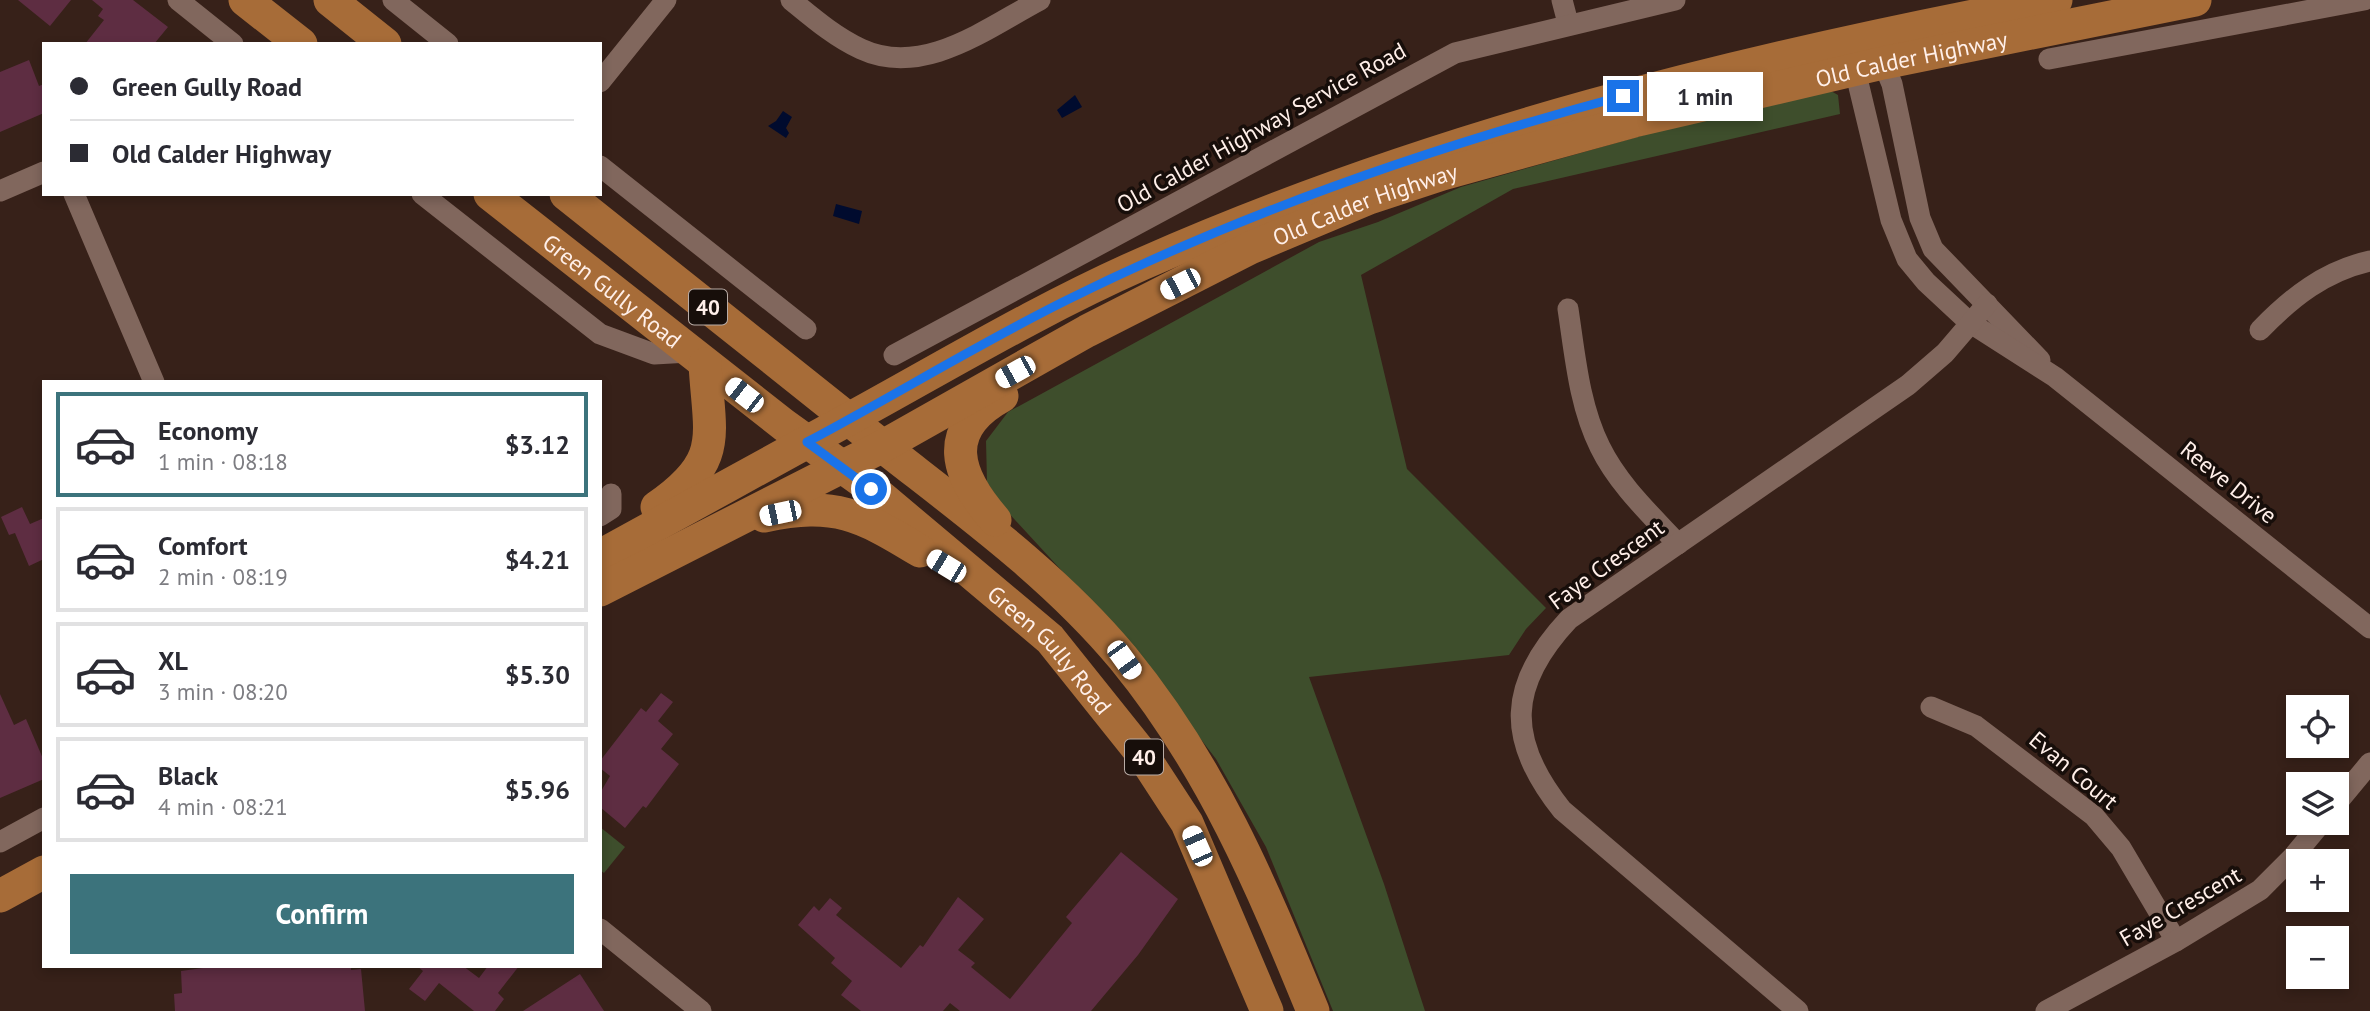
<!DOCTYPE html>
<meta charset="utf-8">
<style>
body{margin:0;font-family:"PT Sans",sans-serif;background:#f2f2f3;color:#2b2b33;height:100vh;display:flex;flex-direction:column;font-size:26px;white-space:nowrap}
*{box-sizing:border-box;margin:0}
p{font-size:23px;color:#7c7c81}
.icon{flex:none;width:38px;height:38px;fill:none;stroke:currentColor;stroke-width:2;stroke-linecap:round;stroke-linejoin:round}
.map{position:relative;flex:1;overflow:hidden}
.sheet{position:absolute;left:42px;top:380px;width:560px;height:588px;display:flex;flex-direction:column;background:#fff;border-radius:0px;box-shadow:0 4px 10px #0003}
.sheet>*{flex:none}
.guide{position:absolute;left:42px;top:42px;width:560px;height:154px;border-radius:0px;box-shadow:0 4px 10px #0003;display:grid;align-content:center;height:154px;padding:0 28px;background:#fff}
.tools{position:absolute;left:2286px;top:695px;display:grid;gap:14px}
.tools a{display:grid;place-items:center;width:63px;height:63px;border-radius:0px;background:#fff;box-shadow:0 4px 10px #0003;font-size:35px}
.end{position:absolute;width:32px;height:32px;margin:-16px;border:9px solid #1a73e8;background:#fff;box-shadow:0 0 0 4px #fff}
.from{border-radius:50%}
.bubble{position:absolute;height:49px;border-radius:0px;background:#fff;box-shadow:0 4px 10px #0003;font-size:23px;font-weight:800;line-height:49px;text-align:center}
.car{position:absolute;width:21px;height:42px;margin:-21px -10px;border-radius:9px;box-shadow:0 0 5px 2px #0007;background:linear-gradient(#fff 24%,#345 0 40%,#fff 0 76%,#345 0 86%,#fff 0)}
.guide b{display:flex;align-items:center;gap:24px;height:66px;font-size:26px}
.guide b+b{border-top:2px solid #e1e1e2}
.guide i{width:18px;height:18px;background:#2b2b33}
ul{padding:12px 0 0;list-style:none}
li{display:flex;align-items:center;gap:21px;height:105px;margin:0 14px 10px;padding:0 14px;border:4px solid #e1e1e2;border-radius:0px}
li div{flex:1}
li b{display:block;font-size:26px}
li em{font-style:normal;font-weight:800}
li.active{border-color:#3c737c}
li>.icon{width:63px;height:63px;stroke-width:1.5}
.primary-button{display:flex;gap:14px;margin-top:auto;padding:14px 28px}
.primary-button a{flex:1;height:80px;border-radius:0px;background:#3c737c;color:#fff;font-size:28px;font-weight:800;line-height:80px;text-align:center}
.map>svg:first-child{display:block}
</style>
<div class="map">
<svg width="2370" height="1011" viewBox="0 0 2370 1011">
<rect width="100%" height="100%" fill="#372119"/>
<g fill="#3e4e2c">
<path d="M 1806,89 L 1829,90 L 1838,95 L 1840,114 L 1513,189 L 1361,275 L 1407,469 L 1546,608 L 1526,629 L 1509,655 L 1309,677 L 1384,884 L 1425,1011 L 1333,1011 L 1266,847 L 1216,759 L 1121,635 L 1004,508 L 987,482 L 986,441 L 1008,412 L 1319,242 L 1378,222 L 1461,187 Z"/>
<path d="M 600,827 L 625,847 L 604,873 L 600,870 Z"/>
</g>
<g fill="#000b2e">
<path d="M 1075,95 L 1082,107 L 1062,118 L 1057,110 Z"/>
<path d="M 783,111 L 792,117 L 786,128 L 789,133 L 786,138 L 768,126 L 776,121 Z"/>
<path d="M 836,204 L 862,211 L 859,224 L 833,216 Z"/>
</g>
<g fill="#5e2d42">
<path d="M 18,0 L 71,0 L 50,26 Z"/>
<path d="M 92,0 L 133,0 L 168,27 L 154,44 L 85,44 L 104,20 L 98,16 L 103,9 Z"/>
<path d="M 29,60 L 39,86 L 44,84 L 44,113 L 0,132 L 0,72 Z"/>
<path d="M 22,507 L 30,524 L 44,518 L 44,559 L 29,566 L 15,533 L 9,535 L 1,517 Z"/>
<path d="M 661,693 L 673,702 L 658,721 L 673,734 L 661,749 L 679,764 L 646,808 L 643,806 L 625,828 L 600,807 L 600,793 L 610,776 L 600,768 L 600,761 L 641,708 L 646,712 Z"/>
<path d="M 0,694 L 14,725 L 26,719 L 44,761 L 44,779 L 0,798 Z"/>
<path d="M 1121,852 L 1178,899 L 1138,955 L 1091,1011 L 960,1011 L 950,1003 L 943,1011 L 861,1011 L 841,995 L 852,981 L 831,963 L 835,958 L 798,925 L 814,906 L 819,911 L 830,898 L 842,908 L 836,915 L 901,968 L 920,945 L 923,947 L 958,897 L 984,919 L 958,950 L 975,963 L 971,967 L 1010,999 L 1072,923 L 1066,917 Z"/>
<path d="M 217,966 L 351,966 L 351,970 L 361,969 L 365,1011 L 175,1011 L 174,994 L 182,993 L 181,971 Z"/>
<path d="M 417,966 L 463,966 L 479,978 L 488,966 L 519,966 L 498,993 L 504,999 L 495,1011 L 474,1011 L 439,983 L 425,1001 L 409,989 L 423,971 Z"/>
<path d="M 580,974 L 604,1011 L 523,1011 Z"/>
</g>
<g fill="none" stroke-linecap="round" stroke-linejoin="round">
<g stroke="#81675d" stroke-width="21">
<path d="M 178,0 L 233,44"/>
<path d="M 393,0 L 448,44"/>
<path d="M 791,0 C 813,18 835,37 861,49 C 923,78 987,28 1040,0"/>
<path d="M 1562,0 L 1568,23"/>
<path d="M 2049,59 L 2364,0"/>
<path d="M 1883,63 L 1892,84 L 1920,218 L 1933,249 L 2040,360"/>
<path d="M 1855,70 L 1891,220 L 1907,259 L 1926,282 L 1969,322 L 2055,377 L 2370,628"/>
<path d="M 600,82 L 666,0"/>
<path d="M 600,166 L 806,329"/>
<path d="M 0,191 L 44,172"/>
<path d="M 74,194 L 154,382"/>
<path d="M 422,194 L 600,334 L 654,354 L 689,352"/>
<path d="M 1568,309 C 1575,355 1579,405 1600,447 C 1618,484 1650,514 1678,544"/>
<path d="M 2260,330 C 2292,297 2325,271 2370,261"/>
<path d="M 894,355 L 1455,53 L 1675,0"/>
<path d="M 600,516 L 611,509 L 611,494"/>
<path d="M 1931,707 L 1976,726 L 2094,816 L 2121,848 L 2176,941"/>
<path d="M 2336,804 L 2370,763"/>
<path d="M 0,842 L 44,818"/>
<path d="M 600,929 L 701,1011"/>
<path d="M 1798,1011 L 1562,810 C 1506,740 1507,685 1569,619 L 1908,385 L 1945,353 L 1987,304"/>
<path d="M 2046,1011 L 2176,941 L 2260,890 L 2292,858 L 2322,822"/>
</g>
<g stroke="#a76c38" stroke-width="33">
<path d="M 245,0 L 301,44"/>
<path d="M 330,0 L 385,44"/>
<path id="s1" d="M 490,194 L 784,425 L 862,481 L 1050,639 L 1142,754 L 1187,823 L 1267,1011"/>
<path d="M 566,194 C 671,278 776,361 881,445 C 965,511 1054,575 1123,658 C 1211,765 1261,884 1313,1011"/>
<path d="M 657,507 C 725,460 709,436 705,364"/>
<path d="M 764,516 C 835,501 861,515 920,551"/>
<path d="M 995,520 C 956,475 940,430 1002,396"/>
<path d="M 600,556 C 683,510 766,465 849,419 C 946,366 1040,309 1142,264 C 1434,135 1743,59 2056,0"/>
<path id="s2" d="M 600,590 L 883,446 L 1087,331 L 1250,248 L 1369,198 L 1442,174 L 1634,121 L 1883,63 L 2195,0"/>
<path d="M 0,896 L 44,872"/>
</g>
</g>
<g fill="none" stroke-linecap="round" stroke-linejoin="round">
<path stroke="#1a73e8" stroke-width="9" d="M 871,489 L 807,442 C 894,396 978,344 1067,300 C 1244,212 1432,147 1623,96"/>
</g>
<g text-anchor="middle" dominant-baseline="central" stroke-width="7" stroke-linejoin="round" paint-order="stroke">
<g fill="#170e0a" stroke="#b9aca6" stroke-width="2">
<rect x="689" y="289.5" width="38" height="35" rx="5"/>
<rect x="1125" y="739.5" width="38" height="35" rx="5"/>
</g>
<g font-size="21" font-weight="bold" fill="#ffefe9">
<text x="708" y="307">40</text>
<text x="1144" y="757">40</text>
</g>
<g font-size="23" fill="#ffefe9" stroke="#170e0a">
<text stroke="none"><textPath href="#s2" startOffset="1424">Old Calder Highway</textPath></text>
<text transform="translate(1261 127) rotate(-29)">Old Calder Highway Service Road</text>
<text stroke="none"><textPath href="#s2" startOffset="858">Old Calder Highway</textPath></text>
<text stroke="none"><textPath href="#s1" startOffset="156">Green Gully Road</textPath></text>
<text transform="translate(2229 482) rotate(39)">Reeve Drive</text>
<text transform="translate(1606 564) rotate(-36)">Faye Crescent</text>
<text stroke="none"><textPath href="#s1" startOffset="723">Green Gully Road</textPath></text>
<text transform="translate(2074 770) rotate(40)">Evan Court</text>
<text transform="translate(2180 906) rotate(-30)">Faye Crescent</text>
</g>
</g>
</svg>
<div class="tools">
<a><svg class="icon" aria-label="locate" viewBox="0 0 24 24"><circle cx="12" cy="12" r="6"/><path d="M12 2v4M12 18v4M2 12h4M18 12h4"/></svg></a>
<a><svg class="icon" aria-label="layers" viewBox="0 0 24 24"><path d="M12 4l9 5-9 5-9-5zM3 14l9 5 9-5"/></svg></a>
<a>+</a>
<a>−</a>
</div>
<i class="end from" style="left:871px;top:489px"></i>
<i class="end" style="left:1623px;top:96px"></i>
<div class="bubble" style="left:1647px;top:72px;width:116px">1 min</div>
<i class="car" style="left:1180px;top:284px;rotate:243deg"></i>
<i class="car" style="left:1015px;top:372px;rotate:241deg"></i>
<i class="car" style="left:744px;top:395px;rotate:308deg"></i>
<i class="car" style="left:780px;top:513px;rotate:258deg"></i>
<i class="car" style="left:946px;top:566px;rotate:301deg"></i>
<i class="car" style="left:1124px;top:660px;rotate:144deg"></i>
<i class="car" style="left:1197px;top:846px;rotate:336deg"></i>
<div class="guide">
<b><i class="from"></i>Green Gully Road</b>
<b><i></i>Old Calder Highway</b>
</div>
<section class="sheet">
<ul>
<li class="active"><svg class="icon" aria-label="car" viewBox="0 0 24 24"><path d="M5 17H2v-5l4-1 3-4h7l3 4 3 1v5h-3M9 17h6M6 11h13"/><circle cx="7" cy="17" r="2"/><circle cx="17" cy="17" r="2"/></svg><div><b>Economy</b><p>1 min · 08:18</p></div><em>$3.12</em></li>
<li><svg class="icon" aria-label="car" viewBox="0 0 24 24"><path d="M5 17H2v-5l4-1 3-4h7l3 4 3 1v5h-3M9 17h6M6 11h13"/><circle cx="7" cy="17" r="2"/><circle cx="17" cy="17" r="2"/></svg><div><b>Comfort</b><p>2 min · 08:19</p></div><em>$4.21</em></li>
<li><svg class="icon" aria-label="car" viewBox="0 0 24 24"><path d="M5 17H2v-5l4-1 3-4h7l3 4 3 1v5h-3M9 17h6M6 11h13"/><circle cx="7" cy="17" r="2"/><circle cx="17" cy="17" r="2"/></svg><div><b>XL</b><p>3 min · 08:20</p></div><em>$5.30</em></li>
<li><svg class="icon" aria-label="car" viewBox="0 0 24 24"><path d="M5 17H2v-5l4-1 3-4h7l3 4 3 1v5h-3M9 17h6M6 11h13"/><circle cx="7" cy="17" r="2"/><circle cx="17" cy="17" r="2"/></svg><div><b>Black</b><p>4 min · 08:21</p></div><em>$5.96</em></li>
</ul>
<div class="primary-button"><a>Confirm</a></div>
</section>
</div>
